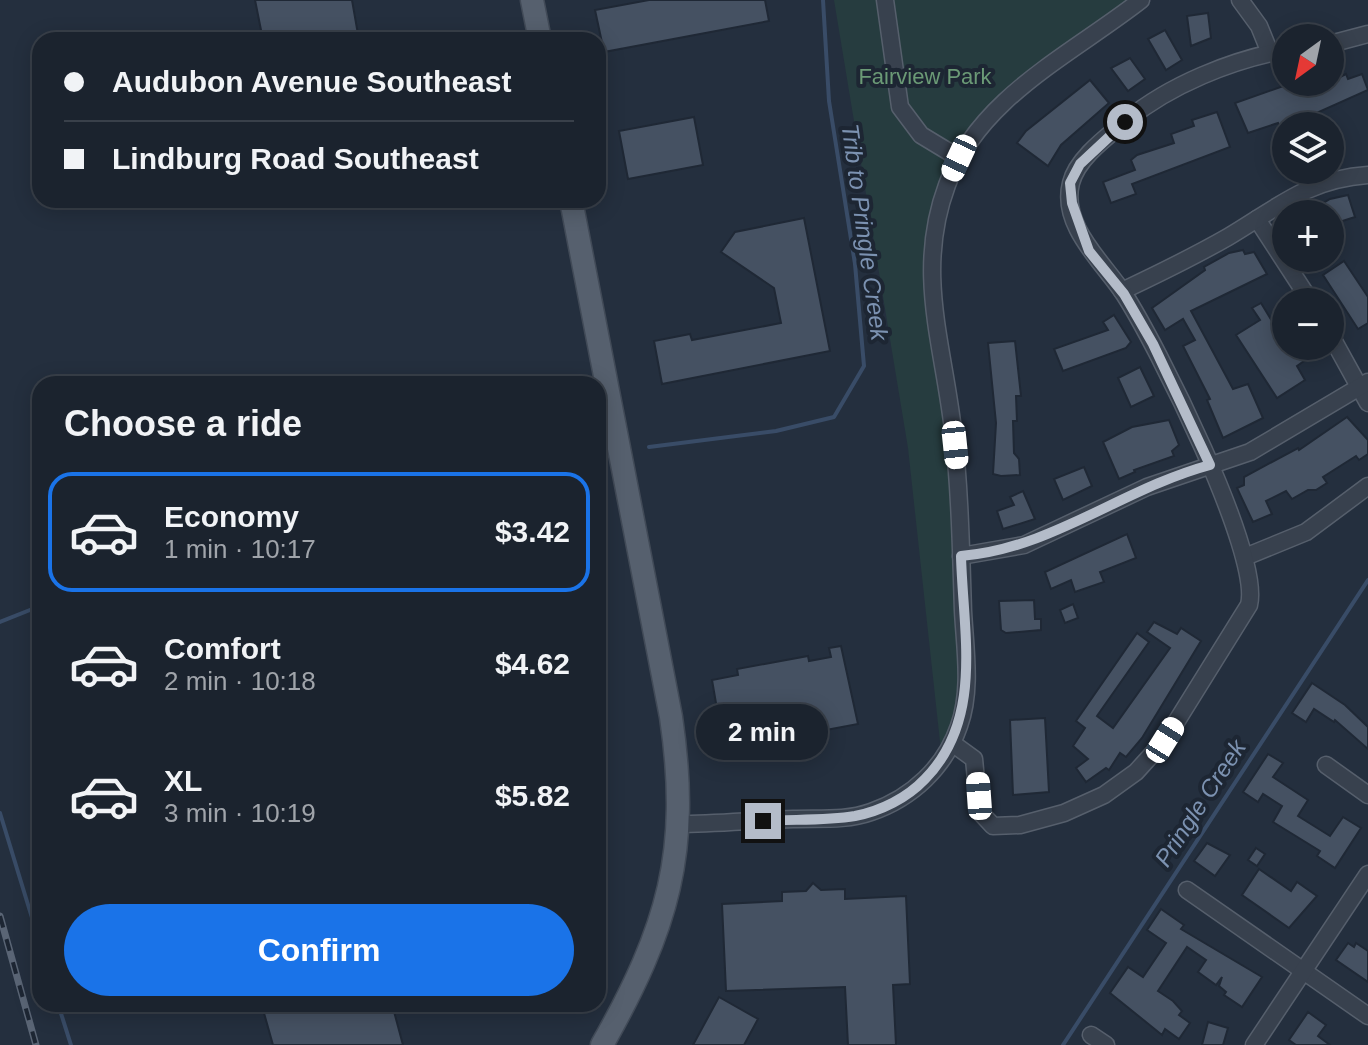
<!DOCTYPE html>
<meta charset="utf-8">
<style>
body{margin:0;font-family:Arial,sans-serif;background:#282f3a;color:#f1f3f6;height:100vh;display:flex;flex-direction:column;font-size:30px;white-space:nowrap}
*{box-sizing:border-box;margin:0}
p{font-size:26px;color:#a0a4aa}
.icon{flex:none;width:44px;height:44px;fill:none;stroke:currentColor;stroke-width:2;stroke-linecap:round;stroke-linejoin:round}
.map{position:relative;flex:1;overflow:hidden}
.panel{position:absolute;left:32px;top:376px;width:574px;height:636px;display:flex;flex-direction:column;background:#1b232e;border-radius:24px;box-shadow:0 4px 20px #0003,0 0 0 2px #39404a}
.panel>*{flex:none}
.top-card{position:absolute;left:32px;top:32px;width:574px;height:176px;border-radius:24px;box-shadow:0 4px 20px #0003,0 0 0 2px #39404a;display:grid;align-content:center;height:176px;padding:0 32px;background:#1b232e}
.needle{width:52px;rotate:213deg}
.buttons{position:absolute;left:1272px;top:24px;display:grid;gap:16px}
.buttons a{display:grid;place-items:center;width:72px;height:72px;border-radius:50%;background:#1b232e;box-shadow:0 4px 20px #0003,0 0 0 2px #39404a;font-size:40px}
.end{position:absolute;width:36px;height:36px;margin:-18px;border:10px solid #b4bcc9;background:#111;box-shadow:0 0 0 4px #111}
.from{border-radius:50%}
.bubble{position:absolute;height:56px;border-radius:28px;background:#1b232e;box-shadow:0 4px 20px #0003,0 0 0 2px #39404a;font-size:26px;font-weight:700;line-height:56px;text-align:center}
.car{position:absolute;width:24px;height:48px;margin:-24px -12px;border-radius:10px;box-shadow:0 0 6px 2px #0007;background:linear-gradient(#fff 24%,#345 0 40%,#fff 0 76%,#345 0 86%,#fff 0)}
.top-card b{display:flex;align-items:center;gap:28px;height:76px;font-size:30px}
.top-card b+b{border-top:2px solid #39404a}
.top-card i{width:20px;height:20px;background:#f1f3f6}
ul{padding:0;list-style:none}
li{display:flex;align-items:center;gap:24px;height:120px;margin:0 16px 12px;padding:0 16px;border:4px solid transparent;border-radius:24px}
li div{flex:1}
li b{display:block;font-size:30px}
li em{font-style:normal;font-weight:700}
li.on{border-color:#1a73e8}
li>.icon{width:72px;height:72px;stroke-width:1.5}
h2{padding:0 32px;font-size:36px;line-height:96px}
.button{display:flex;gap:16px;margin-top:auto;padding:16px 32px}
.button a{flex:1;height:92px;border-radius:48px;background:#1a73e8;color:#fff;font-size:32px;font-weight:700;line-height:92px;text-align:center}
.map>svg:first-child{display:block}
</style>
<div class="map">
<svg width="1368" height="1045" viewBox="0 0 1368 1045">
<rect width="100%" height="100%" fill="#242f3e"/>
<path fill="#263c3f" d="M 834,0 L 1141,0 L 1025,84 L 962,151 L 935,225 L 966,675 L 942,760 L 908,448 Z"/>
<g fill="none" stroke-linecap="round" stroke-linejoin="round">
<g stroke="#394c67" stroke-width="4">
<path d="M 649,447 L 776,431 L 834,417 L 864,366 L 855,264 L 829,101 L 823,0"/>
<path d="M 0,622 L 40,606"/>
<path d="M 0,813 L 40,944"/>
<path d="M 58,1004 L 71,1045"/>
<path d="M 1063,1045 L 1368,580"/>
</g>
</g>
<g fill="#455162" stroke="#1f2835" stroke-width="2">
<path d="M 255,0 L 352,0 L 359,40 L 263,40 Z"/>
<path d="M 649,0 L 765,0 L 769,21 L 604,52 L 595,10 Z"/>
<path d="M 1208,13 L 1211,38 L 1191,46 L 1187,16 Z"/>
<path d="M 1165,30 L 1182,60 L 1166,70 L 1148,39 Z"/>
<path d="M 1130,58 L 1145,79 L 1128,91 L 1111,68 Z"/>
<path d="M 1346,74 L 1348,79 L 1362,74 L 1368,90 L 1281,129 L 1278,123 L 1248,133 L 1235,103 L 1292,83 L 1293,87 L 1307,82 L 1330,82 Z"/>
<path d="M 1090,80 L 1109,103 L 1061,145 L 1048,166 L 1017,143 L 1026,131 Z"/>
<path d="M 1217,112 L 1230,147 L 1132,184 L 1136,194 L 1111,203 L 1103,182 L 1135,170 L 1131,160 L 1137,155 L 1174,143 L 1171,134 L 1194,126 L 1192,120 Z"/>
<path d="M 694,117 L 703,165 L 628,179 L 619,131 Z"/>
<path d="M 1348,195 L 1355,217 L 1330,225 L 1330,214 L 1305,214 L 1330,199 Z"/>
<path d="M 804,218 L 830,351 L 662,384 L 654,341 L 690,334 L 692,340 L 781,323 L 774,288 L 721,252 L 735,232 Z"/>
<path d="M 1243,250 L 1245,254 L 1254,252 L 1267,274 L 1191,311 L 1233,389 L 1248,384 L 1263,418 L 1223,438 L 1207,400 L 1210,399 L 1183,346 L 1195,340 L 1183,319 L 1165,330 L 1152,308 L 1205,270 L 1204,267 L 1229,253 Z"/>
<path d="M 1344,261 L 1368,297 L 1368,323 L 1358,329 L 1323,275 Z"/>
<path d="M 1261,303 L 1275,326 L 1279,323 L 1286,334 L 1286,346 L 1294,346 L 1304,361 L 1297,366 L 1305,380 L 1277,398 L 1236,335 L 1260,320 L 1252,308 Z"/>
<path d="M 1114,315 L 1131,342 L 1126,348 L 1063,371 L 1054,349 L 1108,330 L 1103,322 Z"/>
<path d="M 1015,341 L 1021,396 L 1016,396 L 1017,421 L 1013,421 L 1014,453 L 1019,459 L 1020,475 L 1001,476 L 993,474 L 996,423 L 988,343 Z"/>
<path d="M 1140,367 L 1154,396 L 1131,407 L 1118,378 Z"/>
<path d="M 1347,417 L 1368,440 L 1368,454 L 1359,460 L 1356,456 L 1323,477 L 1327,483 L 1316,490 L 1308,490 L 1292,499 L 1286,491 L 1266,501 L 1272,514 L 1253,522 L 1237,488 L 1244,485 L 1244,477 L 1298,448 L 1299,450 Z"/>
<path d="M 1169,420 L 1179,445 L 1172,451 L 1174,456 L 1134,470 L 1135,472 L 1119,479 L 1103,442 L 1132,427 Z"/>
<path d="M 1084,467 L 1092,486 L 1063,500 L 1054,479 Z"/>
<path d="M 1023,491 L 1035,519 L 1003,529 L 997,511 L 1014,505 L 1010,497 Z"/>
<path d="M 1127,534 L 1136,558 L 1100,572 L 1104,582 L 1075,592 L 1071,580 L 1051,589 L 1045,572 Z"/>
<path d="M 1034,600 L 1035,619 L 1041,619 L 1041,630 L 1006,633 L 1001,630 L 999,601 Z"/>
<path d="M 1073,604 L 1078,618 L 1065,623 L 1060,610 Z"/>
<path d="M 1154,622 L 1177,634 L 1181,628 L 1201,641 L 1142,738 L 1126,757 L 1120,753 L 1109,770 L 1106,768 L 1086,782 L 1076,768 L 1088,759 L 1073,746 L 1085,728 L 1076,721 L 1137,633 L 1149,642 L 1097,716 L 1113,728 L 1170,648 L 1147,632 Z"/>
<path d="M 841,646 L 858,724 L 725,749 L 719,720 L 714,721 L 712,710 L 717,709 L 712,680 L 738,675 L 737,669 L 808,656 L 809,661 L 831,657 L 829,648 Z"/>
<path d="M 1312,683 L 1345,705 L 1368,727 L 1368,749 L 1335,720 L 1334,722 L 1314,709 L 1306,722 L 1292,713 Z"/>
<path d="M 1045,718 L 1049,792 L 1013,795 L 1010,720 Z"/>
<path d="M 1268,754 L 1283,763 L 1273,777 L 1308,800 L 1298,816 L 1330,836 L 1343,817 L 1361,828 L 1335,868 L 1317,856 L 1320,851 L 1273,822 L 1282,806 L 1263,794 L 1258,802 L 1243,792 Z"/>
<path d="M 1207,843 L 1230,855 L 1215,876 L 1194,861 Z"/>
<path d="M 1256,848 L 1265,854 L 1257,866 L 1248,860 Z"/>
<path d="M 1259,869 L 1291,891 L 1297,882 L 1317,896 L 1289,928 L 1242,895 Z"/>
<path d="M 813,883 L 821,890 L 845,889 L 845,899 L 906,896 L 910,984 L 893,985 L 896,1045 L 848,1045 L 845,987 L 726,991 L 722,904 L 782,901 L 782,892 L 806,891 Z"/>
<path d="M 1161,909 L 1184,925 L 1181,929 L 1262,977 L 1242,1007 L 1224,995 L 1226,992 L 1219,986 L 1222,977 L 1216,985 L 1198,972 L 1206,960 L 1187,947 L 1158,991 L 1173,1001 L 1182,1011 L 1179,1015 L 1190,1023 L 1179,1039 L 1165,1029 L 1162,1035 L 1110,993 L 1128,967 L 1143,977 L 1166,943 L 1147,930 Z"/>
<path d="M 1348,943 L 1354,947 L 1356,943 L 1368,951 L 1368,982 L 1336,960 Z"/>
<path d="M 719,997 L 758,1019 L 744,1045 L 693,1045 Z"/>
<path d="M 269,1004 L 392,1004 L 403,1045 L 273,1045 L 262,1006 Z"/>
<path d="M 1308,1012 L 1326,1025 L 1318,1036 L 1330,1045 L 1296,1045 L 1289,1040 Z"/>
<path d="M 1208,1022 L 1228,1028 L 1223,1045 L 1202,1045 Z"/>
</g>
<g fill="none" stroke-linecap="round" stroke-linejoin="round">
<defs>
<g id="minor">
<path d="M 885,0 L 900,107 L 921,135 L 959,158"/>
<path d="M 1240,0 L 1259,26 L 1270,53"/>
<path d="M 1330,44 L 1368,34"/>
<path d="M 1257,219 L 1311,302"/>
<path d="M 1122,291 C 1158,274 1193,257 1228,237 C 1277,208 1308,179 1368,175"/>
<path d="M 1330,334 L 1368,403"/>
<path d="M 961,556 L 1024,545 L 1147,487 L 1250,452 L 1368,382"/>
<path d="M 1245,557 L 1306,532 L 1368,486"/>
<path d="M 952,743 L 974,759 L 979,811 L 993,826 L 1020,825 L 1064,813 L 1104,795 L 1136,772 L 1165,740 L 1249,605 C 1262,554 1156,343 1124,294 C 1104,263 1060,226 1071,183 C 1077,158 1108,136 1127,120 C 1170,85 1231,60 1286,50"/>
<path d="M 1326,765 L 1368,795"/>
<path d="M 678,824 C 717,824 755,820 793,819 C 819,818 846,821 871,812 C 912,798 945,767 959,726 C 972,690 965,649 963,611 C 961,551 960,490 953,430 C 943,343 915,271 947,185 C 978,98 1072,54 1141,0"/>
<path d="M 1187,890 L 1368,1016"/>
<path d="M 1091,1035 L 1106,1045"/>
<path d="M 1254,1045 L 1368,874"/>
</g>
<g id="major">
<path d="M 532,0 L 540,40"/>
<path d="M 571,200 L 671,717 C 691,852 668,928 602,1045"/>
</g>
</defs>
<use href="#minor" stroke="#565f6c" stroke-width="19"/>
<use href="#major" stroke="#414a57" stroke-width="25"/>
<use href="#minor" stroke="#38414e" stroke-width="16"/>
<use href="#major" stroke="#56606e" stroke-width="22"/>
<defs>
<path id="rail" d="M 0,916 L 36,1045"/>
</defs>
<use href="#rail" stroke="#5a6575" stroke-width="7"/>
<use href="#rail" stroke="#1d2633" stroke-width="4" stroke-dasharray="12" stroke-linecap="butt"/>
</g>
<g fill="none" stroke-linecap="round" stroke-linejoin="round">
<path stroke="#b4bcc9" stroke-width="10" d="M 763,821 C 793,819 825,821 855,816 C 881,811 907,798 925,779 C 984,719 963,633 961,556 C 1051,549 1124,488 1210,465 L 1153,344 L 1124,294 L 1089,251 L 1072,203 L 1070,183 L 1080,164 L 1125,122"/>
</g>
<g text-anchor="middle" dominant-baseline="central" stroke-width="8" stroke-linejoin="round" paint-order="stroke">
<g font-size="22" fill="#6b9a76" stroke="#1d2633">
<text x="925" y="76">Fairview Park</text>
</g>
<g font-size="24" font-style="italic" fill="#7c92b1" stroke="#1d2633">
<text transform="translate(865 232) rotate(82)">Trib to Pringle Creek</text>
<text transform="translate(1200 803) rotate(-57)">Pringle Creek</text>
</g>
</g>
</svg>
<div class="buttons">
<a><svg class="needle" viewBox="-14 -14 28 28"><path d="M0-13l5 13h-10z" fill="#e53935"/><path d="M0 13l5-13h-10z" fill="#a0a4aa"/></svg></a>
<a><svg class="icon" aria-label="layers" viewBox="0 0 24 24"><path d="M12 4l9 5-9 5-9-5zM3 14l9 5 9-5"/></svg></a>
<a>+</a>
<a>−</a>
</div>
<i class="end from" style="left:1125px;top:122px"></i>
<i class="end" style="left:763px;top:821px"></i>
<div class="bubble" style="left:696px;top:704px;width:132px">2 min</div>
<i class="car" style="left:959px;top:158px;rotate:205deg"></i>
<i class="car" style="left:955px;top:445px;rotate:174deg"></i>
<i class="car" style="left:1165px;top:740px;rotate:32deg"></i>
<i class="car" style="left:979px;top:796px;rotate:356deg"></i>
<div class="top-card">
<b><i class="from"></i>Audubon Avenue Southeast</b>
<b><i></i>Lindburg Road Southeast</b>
</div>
<section class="panel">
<h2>Choose a ride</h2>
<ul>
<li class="on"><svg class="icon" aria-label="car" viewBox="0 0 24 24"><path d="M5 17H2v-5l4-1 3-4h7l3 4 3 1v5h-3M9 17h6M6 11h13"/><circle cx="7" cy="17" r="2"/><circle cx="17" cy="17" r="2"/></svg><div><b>Economy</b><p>1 min · 10:17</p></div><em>$3.42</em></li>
<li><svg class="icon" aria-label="car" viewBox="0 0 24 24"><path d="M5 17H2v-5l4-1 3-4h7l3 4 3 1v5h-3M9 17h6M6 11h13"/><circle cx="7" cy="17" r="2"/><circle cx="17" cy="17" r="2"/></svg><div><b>Comfort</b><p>2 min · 10:18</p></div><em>$4.62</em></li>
<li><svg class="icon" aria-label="car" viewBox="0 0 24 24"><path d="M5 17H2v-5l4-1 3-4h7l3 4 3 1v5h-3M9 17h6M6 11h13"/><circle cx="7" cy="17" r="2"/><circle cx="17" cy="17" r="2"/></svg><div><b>XL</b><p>3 min · 10:19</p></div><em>$5.82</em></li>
</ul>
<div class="button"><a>Confirm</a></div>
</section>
</div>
